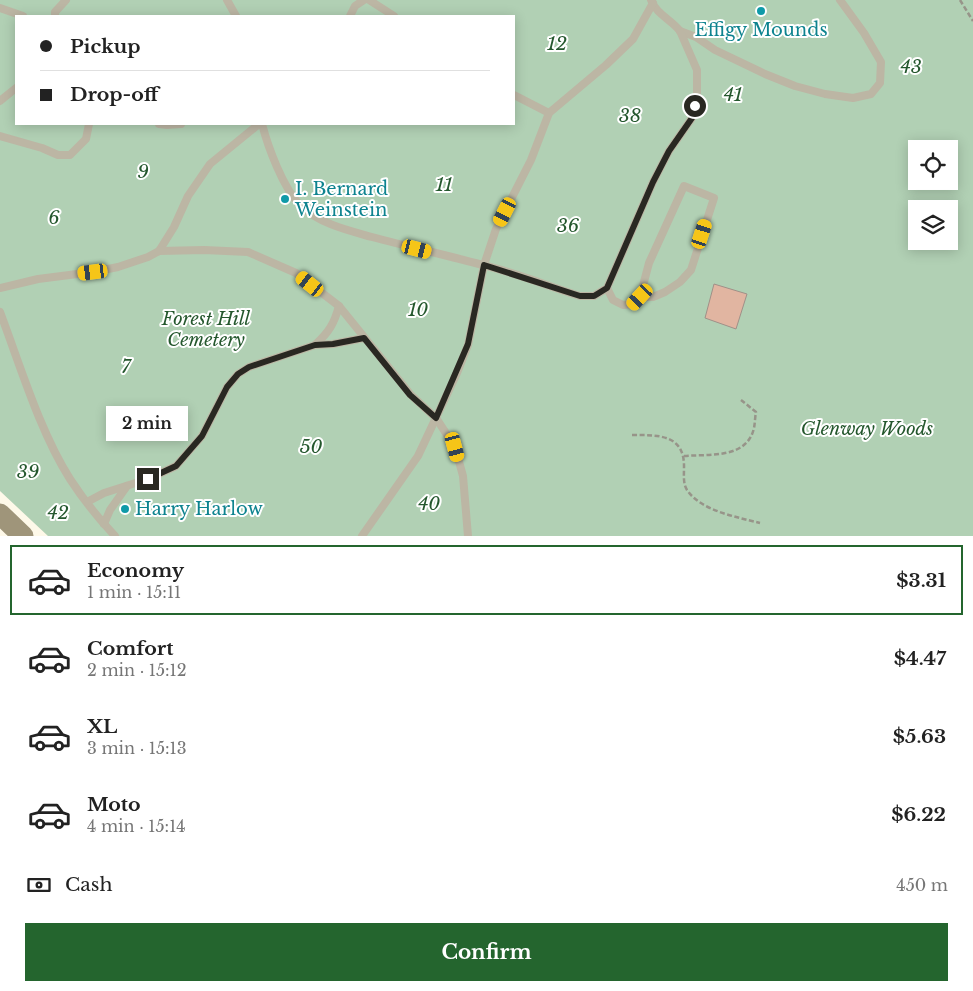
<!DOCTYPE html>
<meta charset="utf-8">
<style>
body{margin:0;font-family:"Libre Baskerville",serif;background:#f2f2f2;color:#222;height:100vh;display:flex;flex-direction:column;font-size:19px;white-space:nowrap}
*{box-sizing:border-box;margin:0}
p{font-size:16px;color:#767676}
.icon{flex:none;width:28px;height:28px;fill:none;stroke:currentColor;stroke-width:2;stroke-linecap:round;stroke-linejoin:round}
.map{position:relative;height:536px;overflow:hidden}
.panel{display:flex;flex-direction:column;background:#fff;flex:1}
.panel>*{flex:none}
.banner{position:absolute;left:15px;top:15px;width:500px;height:110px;border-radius:0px;box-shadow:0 2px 12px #0003;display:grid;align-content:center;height:110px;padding:0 25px;background:#fff}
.fabs{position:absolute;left:908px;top:140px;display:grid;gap:10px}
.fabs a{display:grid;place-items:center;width:50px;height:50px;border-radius:0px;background:#fff;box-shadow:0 2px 12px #0003;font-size:25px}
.end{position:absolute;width:22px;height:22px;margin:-11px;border:6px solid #292822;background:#fff;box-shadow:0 0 0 2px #fff}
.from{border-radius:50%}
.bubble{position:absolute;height:35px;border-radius:0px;background:#fff;box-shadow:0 2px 12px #0003;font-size:16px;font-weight:700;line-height:35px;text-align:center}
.car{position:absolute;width:15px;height:30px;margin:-15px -8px;border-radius:6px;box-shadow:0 0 4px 1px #0007;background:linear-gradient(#f5c518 24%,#345 0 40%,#f5c518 0 76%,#345 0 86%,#f5c518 0)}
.banner b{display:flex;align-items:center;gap:18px;height:48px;font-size:19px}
.banner b+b{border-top:1px solid #e0e0e0}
.banner i{width:12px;height:12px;background:#222}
ul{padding:9px 0 0;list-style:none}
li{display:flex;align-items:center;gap:15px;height:70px;margin:0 10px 8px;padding:0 15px;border:2px solid transparent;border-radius:0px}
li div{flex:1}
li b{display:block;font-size:19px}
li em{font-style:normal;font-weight:700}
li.on{border-color:#24652e}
li>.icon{width:45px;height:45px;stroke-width:1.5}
.pay{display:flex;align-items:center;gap:12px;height:55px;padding:0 25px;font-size:19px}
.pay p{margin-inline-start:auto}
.primary-button{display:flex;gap:10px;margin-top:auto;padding:10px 25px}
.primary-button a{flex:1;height:58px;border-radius:0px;background:#24652e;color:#fff;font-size:20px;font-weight:700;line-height:58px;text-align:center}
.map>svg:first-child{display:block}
</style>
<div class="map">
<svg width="973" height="536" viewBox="0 0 973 536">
<rect width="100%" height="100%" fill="#fef9e9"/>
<path fill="#b1d0b4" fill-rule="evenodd" d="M 0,0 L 973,0 L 973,536 L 48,536 L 0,491 ZM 16,16 L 514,16 L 514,124 L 16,124 ZM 916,149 L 949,149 L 949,181 L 916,181 ZM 916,209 L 949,209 L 949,241 L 916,241 Z"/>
<path fill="#e1b5a1" stroke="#a09088" d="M 714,284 L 747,294 L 736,329 L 705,318 Z"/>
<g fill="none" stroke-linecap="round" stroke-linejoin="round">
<g stroke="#979489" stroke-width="2.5" stroke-dasharray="5 2.5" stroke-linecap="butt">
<path d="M 960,0 L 973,21"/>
<path d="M 632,435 C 658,435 685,434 684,468 C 684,475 683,484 687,490 C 701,511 737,517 760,523"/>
<path d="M 684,456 C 710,454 747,459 754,428 C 755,423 755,417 756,412 L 741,400"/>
</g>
<g stroke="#bcb6a4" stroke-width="8">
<path d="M 227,0 L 236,16"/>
<path d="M 369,0 L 394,16"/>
<path d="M 0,8 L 23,16"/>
<path d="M 55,16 L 55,12 L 66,0"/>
<path d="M 350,16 L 355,6 L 364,0"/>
<path d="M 680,31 L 696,37 L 715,50 L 765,74 L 795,86 L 825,94 L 853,98 L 871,94 L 880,83 L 881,62 L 864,33 L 840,0"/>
<path d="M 514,95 L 549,113"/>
<path d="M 0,101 L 16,88"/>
<path d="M 159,124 L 167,125 L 181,124"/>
<path d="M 262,124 C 268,147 283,188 300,205 C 320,224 347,230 372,237 C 409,247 446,255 483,265 C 516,273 548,286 580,296 L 594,296 L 607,288 L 653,182 L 669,151 L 692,118 L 697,94 L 697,70 L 680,31 C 672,20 656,14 651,0"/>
<path d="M 0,136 L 42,148 L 58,155 L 70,155 L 86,139 L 89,124"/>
<path d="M 159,251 L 174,227 L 188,196 L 210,164 L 259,124"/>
<path d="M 0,288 L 38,279 L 93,272 L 118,267 L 148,257 L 159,251 L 204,250 L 248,252 L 296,273 L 339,306 L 411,395 L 436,418 L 455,447 L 463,476 L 468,536"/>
<path d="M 607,288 L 613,300 L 623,305 L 633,304 L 640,297 L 649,263 L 684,186 L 714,198 L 691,270 L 680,282 L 665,292 L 653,297 L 640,297"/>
<path d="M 0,312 C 20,365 40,432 70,479 C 83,499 99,519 115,536"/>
<path d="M 315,345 C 329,332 334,324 339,306"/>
<path d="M 87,502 L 104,493 L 148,479 L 176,466 L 202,436 L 227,387 L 238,374 L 249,367 L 315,345 L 333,344 L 364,338"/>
<path d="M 104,524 L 110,510 L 127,486"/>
<path d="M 362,536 L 418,456 L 457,373 L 468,345 L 484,265 L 496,229 L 531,160 L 549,113 L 606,65 L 633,39 L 653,3"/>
</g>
<path stroke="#9f957a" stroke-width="21" d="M 0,514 L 23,536"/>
</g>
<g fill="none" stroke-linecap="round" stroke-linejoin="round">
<path stroke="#292822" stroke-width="6" d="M 148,479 L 176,466 L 202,436 L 227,387 L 238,374 L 249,367 L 315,345 L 333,344 L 364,338 L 410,395 L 436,418 L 468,344 L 484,265 L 580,296 L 594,296 L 607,288 L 653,182 L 669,151 L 692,118 L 695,106"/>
</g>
<g fill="#0f9aa8" stroke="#fff" stroke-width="2">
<circle cx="761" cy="11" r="5"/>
<circle cx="285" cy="199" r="5"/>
<circle cx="125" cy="509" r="5"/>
</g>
<g text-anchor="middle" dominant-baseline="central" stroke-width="4" stroke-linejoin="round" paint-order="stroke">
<g font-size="18" fill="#0d838f" stroke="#fff" text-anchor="start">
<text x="761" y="30" text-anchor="middle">Effigy Mounds</text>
<text x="295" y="189">I. Bernard<tspan x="295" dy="21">Weinstein</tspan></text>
<text x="135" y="509">Harry Harlow</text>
</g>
<g font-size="18" font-style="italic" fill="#24572d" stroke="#fff">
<text x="557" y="44">12</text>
<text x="911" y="67">43</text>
<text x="733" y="95">41</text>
<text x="630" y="116">38</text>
<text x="143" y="172">9</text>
<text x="444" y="185">11</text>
<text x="54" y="218">6</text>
<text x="568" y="226">36</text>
<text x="418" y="310">10</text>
<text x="206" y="319">Forest Hill<tspan x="206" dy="21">Cemetery</tspan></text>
<text x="126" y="367">7</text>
<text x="867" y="429">Glenway Woods</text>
<text x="311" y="447">50</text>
<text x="28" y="472">39</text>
<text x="429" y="504">40</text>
<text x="58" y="513">42</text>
</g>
</g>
</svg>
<div class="fabs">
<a><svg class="icon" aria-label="locate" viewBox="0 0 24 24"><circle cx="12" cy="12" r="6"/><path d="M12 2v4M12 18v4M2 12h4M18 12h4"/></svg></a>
<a><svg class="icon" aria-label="layers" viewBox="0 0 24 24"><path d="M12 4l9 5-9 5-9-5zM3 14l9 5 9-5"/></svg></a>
</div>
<i class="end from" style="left:695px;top:106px"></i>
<i class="end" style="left:148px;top:479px"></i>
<div class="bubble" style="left:106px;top:406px;width:82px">2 min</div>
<i class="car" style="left:505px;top:212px;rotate:207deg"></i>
<i class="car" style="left:702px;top:234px;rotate:18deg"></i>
<i class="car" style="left:417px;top:249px;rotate:104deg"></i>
<i class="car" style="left:93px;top:272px;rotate:263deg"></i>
<i class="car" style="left:310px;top:284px;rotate:308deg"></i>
<i class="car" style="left:640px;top:297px;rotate:223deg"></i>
<i class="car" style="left:455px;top:447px;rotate:165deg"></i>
<div class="banner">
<b><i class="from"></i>Pickup</b>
<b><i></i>Drop-off</b>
</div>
</div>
<section class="panel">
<ul>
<li class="on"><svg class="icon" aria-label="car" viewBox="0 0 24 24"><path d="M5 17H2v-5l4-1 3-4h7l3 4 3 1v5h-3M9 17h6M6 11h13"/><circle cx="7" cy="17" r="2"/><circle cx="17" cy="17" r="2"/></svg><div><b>Economy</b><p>1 min · 15:11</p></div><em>$3.31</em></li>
<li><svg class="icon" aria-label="car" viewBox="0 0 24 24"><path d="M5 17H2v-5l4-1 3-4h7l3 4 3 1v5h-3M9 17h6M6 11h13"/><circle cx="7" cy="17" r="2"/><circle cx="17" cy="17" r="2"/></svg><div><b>Comfort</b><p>2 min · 15:12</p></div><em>$4.47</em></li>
<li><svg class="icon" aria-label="car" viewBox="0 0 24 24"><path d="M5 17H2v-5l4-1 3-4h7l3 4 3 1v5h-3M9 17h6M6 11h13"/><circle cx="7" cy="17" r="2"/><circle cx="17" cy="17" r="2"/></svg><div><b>XL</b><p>3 min · 15:13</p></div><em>$5.63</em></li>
<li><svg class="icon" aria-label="car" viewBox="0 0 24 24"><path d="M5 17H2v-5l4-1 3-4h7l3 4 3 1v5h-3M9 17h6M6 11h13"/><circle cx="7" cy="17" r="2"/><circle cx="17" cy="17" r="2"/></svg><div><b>Moto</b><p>4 min · 15:14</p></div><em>$6.22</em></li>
</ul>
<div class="pay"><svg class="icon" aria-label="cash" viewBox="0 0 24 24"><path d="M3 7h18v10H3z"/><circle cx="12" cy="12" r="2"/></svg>Cash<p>450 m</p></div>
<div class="primary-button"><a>Confirm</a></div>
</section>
